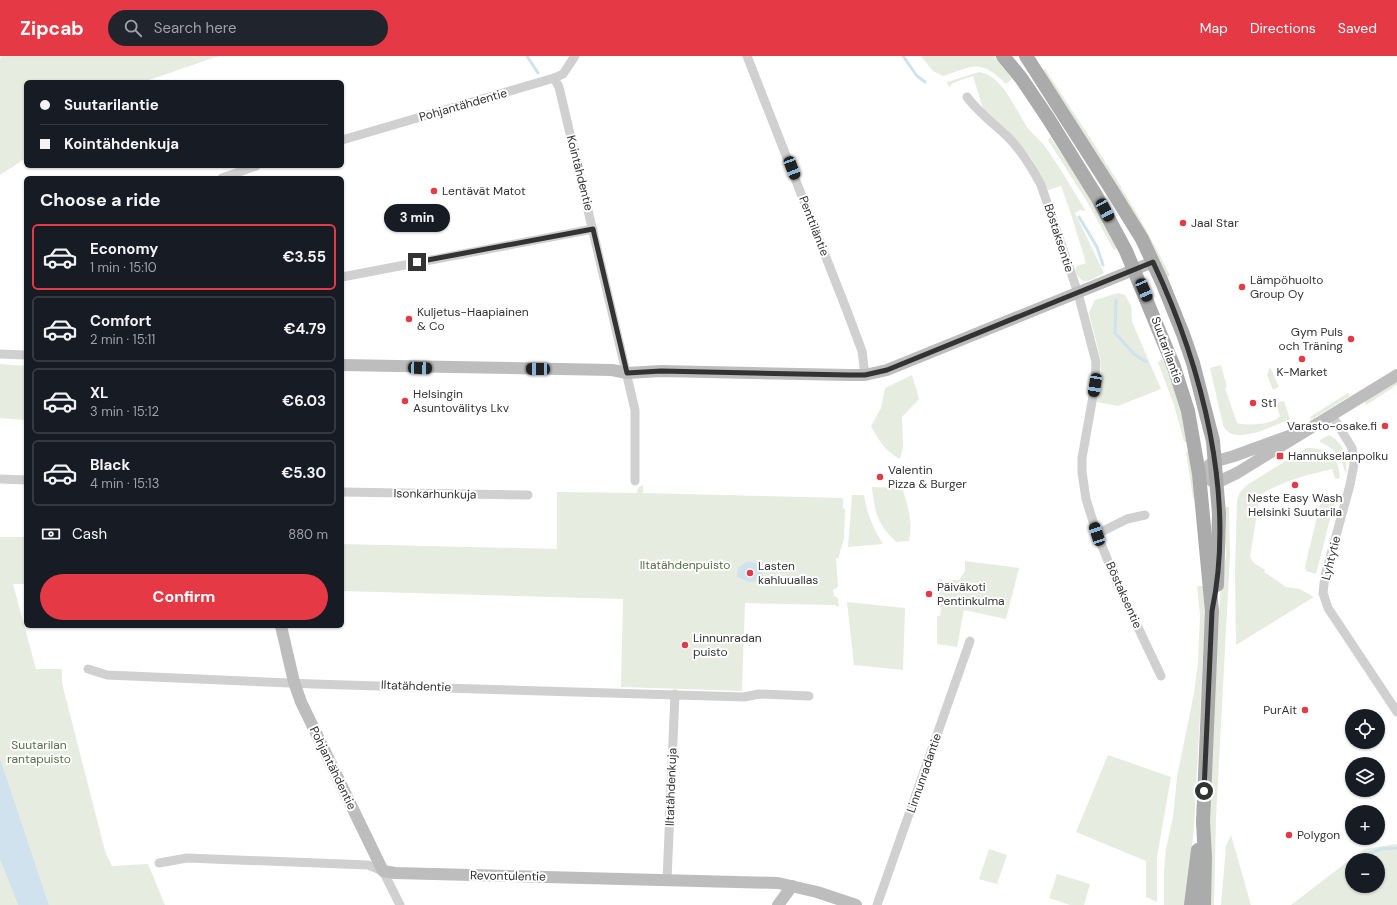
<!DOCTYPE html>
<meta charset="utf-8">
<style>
body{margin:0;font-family:"DM Sans",sans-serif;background:#20242c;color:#f1f3f6;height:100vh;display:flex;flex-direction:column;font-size:15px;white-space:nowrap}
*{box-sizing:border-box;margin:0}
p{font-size:13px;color:#9ea1a6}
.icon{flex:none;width:22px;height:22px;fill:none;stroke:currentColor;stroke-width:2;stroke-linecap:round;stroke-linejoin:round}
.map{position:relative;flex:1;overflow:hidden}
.sheet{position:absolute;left:24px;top:120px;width:320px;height:452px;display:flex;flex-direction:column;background:#171b24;border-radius:6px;box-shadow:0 1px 3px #0004}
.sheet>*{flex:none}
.top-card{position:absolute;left:24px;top:24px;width:320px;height:88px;border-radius:6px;box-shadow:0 1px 3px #0004;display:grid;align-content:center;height:88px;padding:0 16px;background:#171b24}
.controls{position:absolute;left:1345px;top:653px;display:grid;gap:8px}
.controls a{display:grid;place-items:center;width:40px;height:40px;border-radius:50%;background:#171b24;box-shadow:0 1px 3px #0004;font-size:20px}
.end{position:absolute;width:18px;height:18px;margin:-9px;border:5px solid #333;background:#fff;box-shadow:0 0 0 2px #fff}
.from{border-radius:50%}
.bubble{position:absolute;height:28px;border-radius:14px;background:#171b24;box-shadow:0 1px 3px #0004;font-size:13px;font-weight:700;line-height:28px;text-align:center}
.car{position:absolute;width:12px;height:24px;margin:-12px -6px;border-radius:5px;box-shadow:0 0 3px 1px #0007;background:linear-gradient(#222 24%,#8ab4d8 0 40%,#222 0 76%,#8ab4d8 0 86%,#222 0)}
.top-card b{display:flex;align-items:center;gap:14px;height:38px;font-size:15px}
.top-card b+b{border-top:1px solid #363941}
.top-card i{width:10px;height:10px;background:#f1f3f6}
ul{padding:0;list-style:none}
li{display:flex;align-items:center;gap:12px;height:66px;margin:0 8px 6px;padding:0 8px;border:2px solid #363941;border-radius:6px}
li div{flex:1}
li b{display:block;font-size:15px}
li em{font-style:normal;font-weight:700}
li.selected{border-color:#e63946}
li>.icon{width:36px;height:36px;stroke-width:1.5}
h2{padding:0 16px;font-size:18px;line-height:48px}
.pay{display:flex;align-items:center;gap:10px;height:44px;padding:0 16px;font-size:15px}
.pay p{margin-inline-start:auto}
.button{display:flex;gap:8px;margin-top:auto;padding:8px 16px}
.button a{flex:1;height:46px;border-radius:24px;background:#e63946;color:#fff;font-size:16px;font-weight:700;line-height:46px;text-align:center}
header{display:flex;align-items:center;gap:24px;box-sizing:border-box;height:56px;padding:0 20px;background:#e63946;color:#fff}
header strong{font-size:19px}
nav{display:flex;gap:22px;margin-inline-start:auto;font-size:14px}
.search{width:280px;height:36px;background:#20242c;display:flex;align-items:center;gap:10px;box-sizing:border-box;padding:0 14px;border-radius:22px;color:#9ea1a6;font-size:15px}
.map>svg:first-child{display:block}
</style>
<header>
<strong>Zipcab</strong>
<div class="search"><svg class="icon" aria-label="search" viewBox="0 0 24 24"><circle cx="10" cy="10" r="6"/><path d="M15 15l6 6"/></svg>Search here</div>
<nav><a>Map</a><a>Directions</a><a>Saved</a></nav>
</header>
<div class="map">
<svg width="1397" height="849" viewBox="0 0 1397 849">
<rect width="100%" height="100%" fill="#fff"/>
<g fill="#e6ecdf" fill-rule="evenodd">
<path d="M 3,0 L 219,0 L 143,26 L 26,26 L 26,102 L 0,119 L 0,2 Z"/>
<path d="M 921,0 L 994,0 L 1012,23 L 1006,28 C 980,2 974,10 943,20 L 933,15 Z"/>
<path d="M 1045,13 C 1089,81 1135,147 1170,220 L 1166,221 L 1043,14 Z"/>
<path d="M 979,16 C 1005,20 1016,57 1030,75 C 1034,79 1039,83 1043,88 C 1059,109 1072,133 1086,155 L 1080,154 L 1075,157 L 1104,217 C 1091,224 1082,232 1075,214 L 1077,210 L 1086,207 L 1070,155 L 1061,130 L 1048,134 L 1031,102 L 1017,85 L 984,56 L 973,20 L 953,27 L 949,31 L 947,26 Z"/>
<path d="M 1050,81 L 1081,126 L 1117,192 L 1114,194 L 1086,144 L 1048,84 Z"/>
<path d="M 1118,237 L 1125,239 L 1131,250 L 1132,266 L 1161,333 L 1118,350 L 1097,346 L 1101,322 L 1101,305 L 1089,257 L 1095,244 Z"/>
<path d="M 1162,303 C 1175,319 1183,364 1189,386 L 1184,386 L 1174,349 L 1158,306 Z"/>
<path d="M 0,308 L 26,310 L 26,364 L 0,362 Z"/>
<path d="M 1221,309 L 1227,331 L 1225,332 L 1237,367 C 1246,370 1274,369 1280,360 L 1277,350 L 1279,346 L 1284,345 L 1290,363 C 1275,369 1232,392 1223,369 L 1210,312 Z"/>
<path d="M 1270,311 L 1279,331 L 1273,334 L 1267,319 Z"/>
<path d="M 912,319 L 919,343 L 902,361 L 903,391 L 900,403 C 886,396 878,384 871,370 L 881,352 L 885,332 Z"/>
<path d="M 1397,325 L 1397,329 L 1366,349 L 1364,345 Z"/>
<path d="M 1348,337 L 1350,340 L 1311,364 L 1310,361 Z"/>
<path d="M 1329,379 C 1345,387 1348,403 1346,419 C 1342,402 1336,393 1320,386 L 1320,384 Z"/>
<path d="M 1307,392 C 1328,392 1339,400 1340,422 L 1335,423 L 1332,413 C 1307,419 1284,424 1262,438 L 1258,451 L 1250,501 L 1254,507 L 1265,514 L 1264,516 L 1286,531 L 1300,533 L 1314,541 L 1236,589 L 1235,517 L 1237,444 L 1240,436 L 1247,429 Z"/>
<path d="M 1190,395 L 1197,442 L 1193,442 L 1186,396 Z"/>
<path d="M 643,429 L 643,437 L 843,442 L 843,452 L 845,453 L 844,482 L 838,503 L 836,502 L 838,531 L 833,534 L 834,540 L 838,542 L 839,551 L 834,549 L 745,547 L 742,635 L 621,631 L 623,543 L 342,535 L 342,488 L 557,493 L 557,436 L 637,437 L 638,432 Z"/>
<path d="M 872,431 L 902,432 C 908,450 913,466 909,485 L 896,486 C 877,467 875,458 872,431 Z"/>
<path d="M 852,439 L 864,439 C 867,458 873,472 883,488 L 848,491 Z"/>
<path d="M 1327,441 L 1335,444 L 1316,518 L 1306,515 L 1305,510 L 1321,445 Z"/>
<path d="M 1223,451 L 1229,451 L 1230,499 L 1216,761 L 1214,849 L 1211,849 L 1209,746 L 1220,540 L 1226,499 Z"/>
<path d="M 0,481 L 26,481 L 26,528 L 13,528 L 36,613 L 62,613 L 62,627 L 105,795 L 112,810 L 148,808 L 165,849 L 49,849 L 0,702 Z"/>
<path d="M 965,505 L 1019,512 L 1006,563 L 964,554 L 957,591 L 937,588 L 937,560 L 940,560 L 941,551 L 938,550 L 939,523 L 942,523 L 942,526 L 952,527 L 952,524 L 959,524 L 965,515 Z"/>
<path d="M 1197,530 L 1203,530 L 1206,543 L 1194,772 L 1186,849 L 1164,849 L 1164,816 L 1166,793 L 1173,761 L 1177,721 L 1194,637 L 1198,607 L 1200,560 Z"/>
<path d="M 847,546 L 905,552 L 903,614 L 854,609 Z"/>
<path d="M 1108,699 L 1171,721 L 1157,801 L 1157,846 L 1146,841 L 1146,805 L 1076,776 Z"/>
<path d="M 1231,779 L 1251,849 L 1221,849 L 1226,790 Z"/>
<path d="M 1397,788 L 1397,849 L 1291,849 L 1364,793 ZM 1352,804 L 1378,804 L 1378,830 L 1352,830 Z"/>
<path d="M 989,793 L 1007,799 L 997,828 L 979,823 Z"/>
<path d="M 0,804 L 18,849 L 0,849 Z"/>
<path d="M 1057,818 L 1090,828 L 1084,849 L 1070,849 L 1049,842 Z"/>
</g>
<g fill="#cfe2ee">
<path d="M 746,506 C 756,505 762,509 763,519 L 760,525 L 749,526 L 737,521 L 738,512 Z"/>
<path d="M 0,702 L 49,849 L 18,849 L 0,804 Z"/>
</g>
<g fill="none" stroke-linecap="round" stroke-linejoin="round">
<g stroke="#cfe2ee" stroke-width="3">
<path d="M 527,0 L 538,17"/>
<path d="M 903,0 L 917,20 L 925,26"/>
<path d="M 1079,161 L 1097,191 L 1103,209"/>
<path d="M 1116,244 L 1115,277 L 1134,298 L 1146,306"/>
<path d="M 1360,801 L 1381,793 L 1397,792"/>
</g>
<g stroke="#d0d0d0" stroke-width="9">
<path d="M 747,0 L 847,255 L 862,295 L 865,319"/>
<path d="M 554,22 L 559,31 L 635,354 L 635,425"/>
<path d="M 967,41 C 978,56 993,67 1007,80 C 1021,94 1032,112 1041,129 L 1078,237 L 1096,306 L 1095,329 L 1082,402 L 1082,416 L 1086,443 L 1097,478 L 1117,527 L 1161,620"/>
<path d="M 342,84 L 554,22 L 563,18 L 575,0"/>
<path d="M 222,122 L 256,110"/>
<path d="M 342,221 L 593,173"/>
<path d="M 0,298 L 26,299"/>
<path d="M 1332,359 L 1352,392 L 1354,408 L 1350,429 L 1325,520 L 1323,537 L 1328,552 L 1397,656"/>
<path d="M 0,423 L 26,424"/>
<path d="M 342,436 L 528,439"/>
<path d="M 1097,478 L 1127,463 L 1145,459"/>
<path d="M 88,613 L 107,619 L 313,628 L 744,641 L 759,638 L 809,640"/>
<path d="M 159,807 L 187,802 L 368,809 L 383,815 L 400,849"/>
<path d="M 667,824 L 675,638"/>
<path d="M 877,849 L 970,585"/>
</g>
<g stroke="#bdbdbd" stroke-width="12">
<path d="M 342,309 L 612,314 L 627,317 L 661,315 L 849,319 L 865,319 L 887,314 L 1153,206"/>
<path d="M 1303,375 L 1234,400 L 1213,406 L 1199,418 L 1216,427 L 1237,417 L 1397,319"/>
<path d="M 281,570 L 294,626 L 301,646 L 383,815 L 395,817 L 778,827 L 817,836 L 856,849"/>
<path d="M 778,849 L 792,830"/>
</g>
<g stroke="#ababab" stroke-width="14">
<path d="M 1003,0 L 1021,22 L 1048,62 L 1097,141 L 1126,195 L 1174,311 L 1188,355 L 1199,418 L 1212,555 L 1203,766 L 1205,801 L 1204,849"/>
<path d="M 1026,0 L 1113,136 L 1142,183 L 1162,226 L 1183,278 L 1193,307 L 1213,385 L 1219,458 L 1217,529"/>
<path d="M 1191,849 L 1198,794"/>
</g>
</g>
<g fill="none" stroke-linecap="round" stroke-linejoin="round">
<path stroke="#333" stroke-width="5" d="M 417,206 L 593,173 L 627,317 L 661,315 L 849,319 L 865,319 L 887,314 L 1153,206 C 1202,310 1236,440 1212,555 L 1204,735"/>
</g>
<g fill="#e63946" stroke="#fff" stroke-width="1.5">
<circle cx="434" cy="135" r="4"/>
<circle cx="1183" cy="167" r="4"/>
<circle cx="1242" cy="231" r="4"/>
<circle cx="409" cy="263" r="4"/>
<circle cx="1351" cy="283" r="4"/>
<circle cx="1302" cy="303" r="4"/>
<circle cx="405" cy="345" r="4"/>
<circle cx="1253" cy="347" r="4"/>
<circle cx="1385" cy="370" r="4"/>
<rect x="1276" y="396" width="8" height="8" rx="2"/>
<circle cx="880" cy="421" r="4"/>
<circle cx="1295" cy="429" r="4"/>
<circle cx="750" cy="517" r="4"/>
<circle cx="929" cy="538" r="4"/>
<circle cx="685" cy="589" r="4"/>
<circle cx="1305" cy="654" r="4"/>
<circle cx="1289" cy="779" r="4"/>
</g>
<g text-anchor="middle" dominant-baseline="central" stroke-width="4" stroke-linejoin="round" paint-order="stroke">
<g font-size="12" fill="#333" stroke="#fff">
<text transform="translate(463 49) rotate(-16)">Pohjantähdentie</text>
<text transform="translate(580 117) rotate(76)">Kointähdentie</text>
<text transform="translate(814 170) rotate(69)">Penttiläntie</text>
<text transform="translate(1059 182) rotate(72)">Böstaksentie</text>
<text transform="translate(1167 294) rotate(70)">Suutarilantie</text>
<text transform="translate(435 438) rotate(1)">Isonkarhunkuja</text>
<text transform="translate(1331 502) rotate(-76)">Lyhtytie</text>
<text transform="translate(1124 539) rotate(66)">Böstaksentie</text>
<text transform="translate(416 630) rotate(2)">Iltatähdentie</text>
<text transform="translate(333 712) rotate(64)">Pohjantähdentie</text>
<text transform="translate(924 717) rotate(-71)">Linnunradantie</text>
<text transform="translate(671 731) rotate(-88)">Iltatähdenkuja</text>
<text transform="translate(508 820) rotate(1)">Revontulentie</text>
</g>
<g font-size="12" fill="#333" stroke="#fff" text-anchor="start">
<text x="442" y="135">Lentävät Matot</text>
<text x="1191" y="167">Jaal Star</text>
<text x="1250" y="224">Lämpöhuolto<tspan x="1250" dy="14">Group Oy</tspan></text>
<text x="417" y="256">Kuljetus-Haapiainen<tspan x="417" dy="14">&amp; Co</tspan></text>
<text x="1343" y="276" text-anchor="end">Gym Puls<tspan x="1343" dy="14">och Träning</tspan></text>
<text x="1302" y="316" text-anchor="middle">K-Market</text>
<text x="413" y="338">Helsingin<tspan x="413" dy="14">Asuntovälitys Lkv</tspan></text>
<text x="1261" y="347">St1</text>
<text x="1377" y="370" text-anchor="end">Varasto-osake.fi</text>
<text x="1288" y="400">Hannukselanpolku</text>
<text x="888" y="414">Valentin<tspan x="888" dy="14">Pizza &amp; Burger</tspan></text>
<text x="1295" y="442" text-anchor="middle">Neste Easy Wash<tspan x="1295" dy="14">Helsinki Suutarila</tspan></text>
<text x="758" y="510">Lasten<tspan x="758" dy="14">kahluuallas</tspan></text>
<text x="937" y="531">Päiväkoti<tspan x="937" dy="14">Pentinkulma</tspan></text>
<text x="693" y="582">Linnunradan<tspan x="693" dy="14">puisto</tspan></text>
<text x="1297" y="654" text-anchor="end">PurAit</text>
<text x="1297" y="779">Polygon</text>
</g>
<g font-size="12" fill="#56703f" stroke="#fff">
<text x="685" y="509">Iltatähdenpuisto</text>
<text x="39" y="689">Suutarilan<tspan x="39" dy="14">rantapuisto</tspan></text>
</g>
</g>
</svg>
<div class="controls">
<a><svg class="icon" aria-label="locate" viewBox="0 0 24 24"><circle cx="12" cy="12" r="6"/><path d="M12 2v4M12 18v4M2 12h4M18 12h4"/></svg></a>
<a><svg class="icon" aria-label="layers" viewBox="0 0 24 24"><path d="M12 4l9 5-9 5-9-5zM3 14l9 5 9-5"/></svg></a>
<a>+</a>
<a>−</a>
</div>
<i class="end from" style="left:1204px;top:735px"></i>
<i class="end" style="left:417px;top:206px"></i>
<div class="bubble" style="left:384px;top:148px;width:66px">3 min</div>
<i class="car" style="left:792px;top:112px;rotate:159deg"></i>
<i class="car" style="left:1105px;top:154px;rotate:152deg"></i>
<i class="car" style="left:1144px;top:234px;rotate:157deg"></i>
<i class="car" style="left:420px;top:312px;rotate:92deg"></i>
<i class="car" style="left:538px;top:313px;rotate:271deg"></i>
<i class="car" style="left:1095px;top:329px;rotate:189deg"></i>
<i class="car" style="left:1097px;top:478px;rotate:342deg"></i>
<div class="top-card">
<b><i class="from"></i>Suutarilantie</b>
<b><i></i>Kointähdenkuja</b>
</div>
<section class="sheet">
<h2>Choose a ride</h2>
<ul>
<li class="selected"><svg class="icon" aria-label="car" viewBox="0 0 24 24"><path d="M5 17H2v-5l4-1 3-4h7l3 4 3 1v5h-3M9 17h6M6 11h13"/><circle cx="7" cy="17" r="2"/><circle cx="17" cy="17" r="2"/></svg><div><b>Economy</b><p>1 min · 15:10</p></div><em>€3.55</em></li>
<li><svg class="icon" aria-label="car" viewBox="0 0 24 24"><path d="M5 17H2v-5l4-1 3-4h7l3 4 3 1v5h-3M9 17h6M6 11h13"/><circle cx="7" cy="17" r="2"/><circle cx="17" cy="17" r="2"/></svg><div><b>Comfort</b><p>2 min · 15:11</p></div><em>€4.79</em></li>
<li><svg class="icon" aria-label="car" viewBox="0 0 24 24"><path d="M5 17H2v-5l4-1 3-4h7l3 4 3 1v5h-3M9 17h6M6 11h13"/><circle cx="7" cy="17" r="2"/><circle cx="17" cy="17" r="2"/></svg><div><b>XL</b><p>3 min · 15:12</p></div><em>€6.03</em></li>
<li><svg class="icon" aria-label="car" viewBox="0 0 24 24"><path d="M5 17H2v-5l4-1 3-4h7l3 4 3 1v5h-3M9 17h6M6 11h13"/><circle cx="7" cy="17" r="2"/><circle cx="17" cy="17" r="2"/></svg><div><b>Black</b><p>4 min · 15:13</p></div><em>€5.30</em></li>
</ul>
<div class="pay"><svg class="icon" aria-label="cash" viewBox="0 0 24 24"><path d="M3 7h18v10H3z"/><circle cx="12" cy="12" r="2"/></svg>Cash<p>880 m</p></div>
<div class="button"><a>Confirm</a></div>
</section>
</div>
